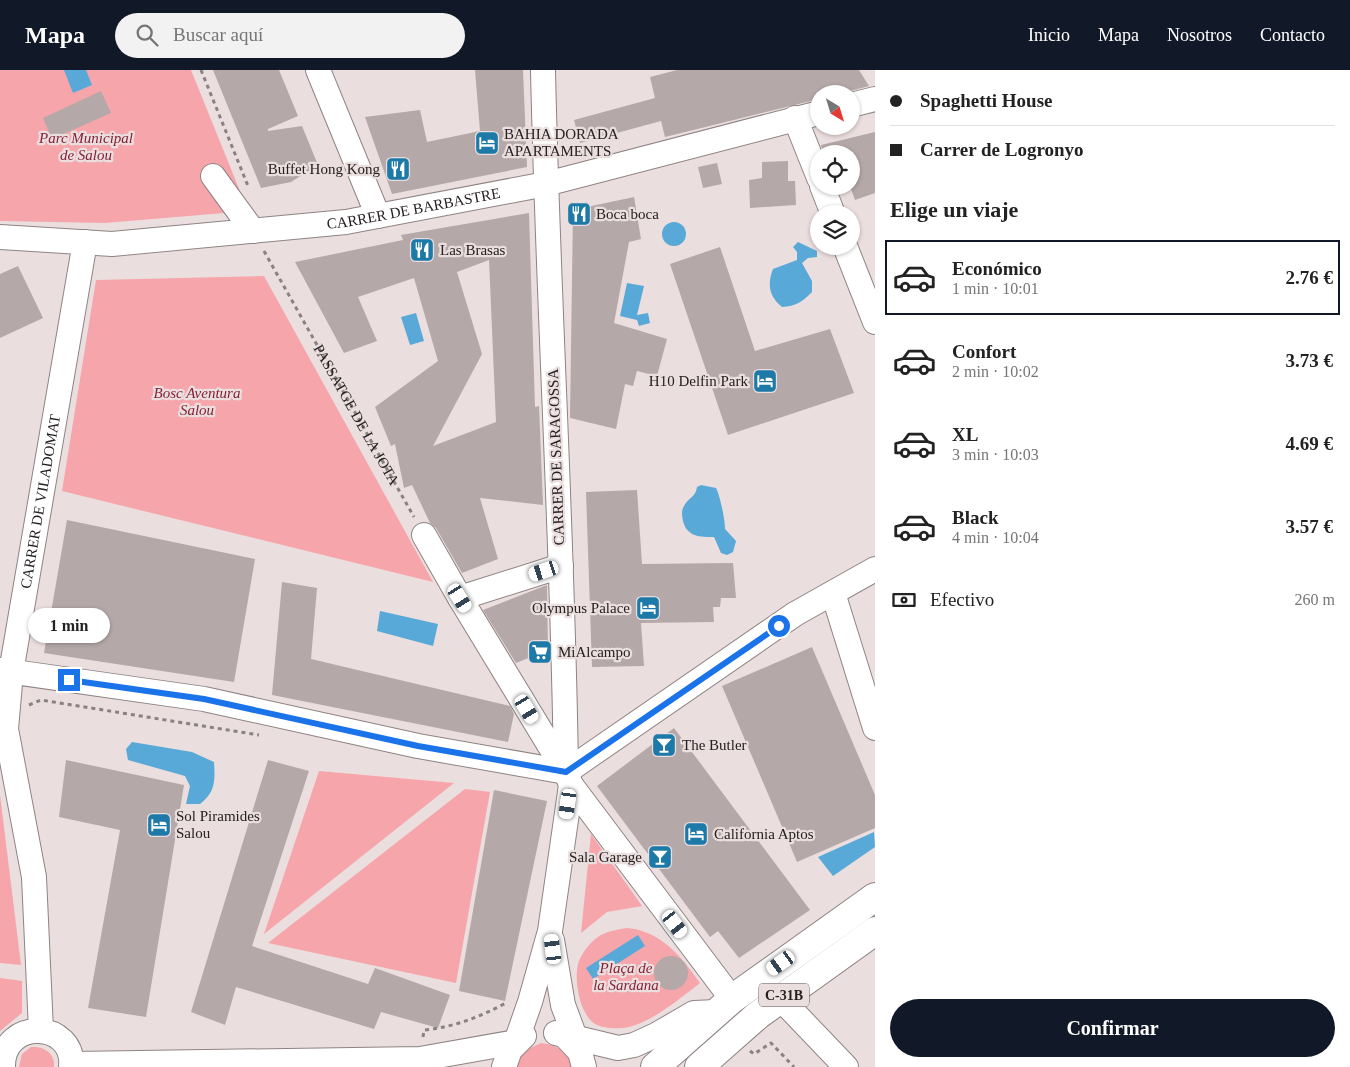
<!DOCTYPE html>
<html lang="es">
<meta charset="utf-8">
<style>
body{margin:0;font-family:"Times New Roman",serif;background:#f2f2f2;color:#222;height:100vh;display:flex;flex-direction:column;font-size:19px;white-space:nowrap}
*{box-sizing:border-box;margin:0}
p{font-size:16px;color:#767676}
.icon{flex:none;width:28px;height:28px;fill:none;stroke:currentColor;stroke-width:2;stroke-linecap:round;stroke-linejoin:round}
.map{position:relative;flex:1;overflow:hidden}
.details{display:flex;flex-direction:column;background:#fff;width:475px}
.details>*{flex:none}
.guide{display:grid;align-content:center;height:110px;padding:0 15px;background:#fff}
.needle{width:32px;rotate:142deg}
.tools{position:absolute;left:810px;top:15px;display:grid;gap:10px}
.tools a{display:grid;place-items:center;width:50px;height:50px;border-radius:50%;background:#fff;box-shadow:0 1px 4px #0004;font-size:25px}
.end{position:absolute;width:22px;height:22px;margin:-11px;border:6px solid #1a73e8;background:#fff;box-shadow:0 0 0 2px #fff}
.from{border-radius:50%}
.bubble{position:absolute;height:35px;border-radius:18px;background:#fff;box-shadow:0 1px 4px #0004;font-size:16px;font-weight:600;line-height:35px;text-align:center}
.car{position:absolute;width:15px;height:30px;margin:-15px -8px;border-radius:6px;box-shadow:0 0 4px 1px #0007;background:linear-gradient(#fff 24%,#345 0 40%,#fff 0 76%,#345 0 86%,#fff 0)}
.guide b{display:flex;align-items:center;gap:18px;height:48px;font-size:19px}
.guide b+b{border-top:1px solid #e0e0e0}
.guide i{width:12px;height:12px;background:#222}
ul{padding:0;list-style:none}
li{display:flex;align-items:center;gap:15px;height:75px;margin:0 10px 8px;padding:0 5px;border:2px solid transparent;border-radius:0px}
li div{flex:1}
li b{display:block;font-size:19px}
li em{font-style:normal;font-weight:600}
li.on{border-color:#111827}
li>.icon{width:45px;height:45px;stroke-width:1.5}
h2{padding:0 15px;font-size:22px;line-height:60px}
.pay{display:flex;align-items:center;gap:12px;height:55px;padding:0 15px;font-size:19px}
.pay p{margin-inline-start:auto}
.primary-button{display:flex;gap:10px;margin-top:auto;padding:10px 15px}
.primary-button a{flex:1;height:58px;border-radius:30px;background:#111827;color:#fff;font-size:20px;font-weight:600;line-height:58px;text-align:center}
header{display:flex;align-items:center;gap:30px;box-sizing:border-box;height:70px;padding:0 25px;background:#111827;color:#fff}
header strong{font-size:24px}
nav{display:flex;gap:28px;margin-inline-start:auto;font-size:18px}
.search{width:350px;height:45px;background:#f2f2f2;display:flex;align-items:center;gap:12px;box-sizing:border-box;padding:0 18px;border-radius:28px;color:#767676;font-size:19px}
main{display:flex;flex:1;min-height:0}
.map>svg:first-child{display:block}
</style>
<header>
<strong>Mapa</strong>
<div class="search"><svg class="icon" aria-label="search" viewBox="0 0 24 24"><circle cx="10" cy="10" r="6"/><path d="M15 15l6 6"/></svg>Buscar aquí</div>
<nav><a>Inicio</a><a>Mapa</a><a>Nosotros</a><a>Contacto</a></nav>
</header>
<main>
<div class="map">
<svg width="875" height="997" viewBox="0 0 875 997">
<rect width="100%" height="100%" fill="#ebdede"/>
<g fill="#f6a5ab">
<path d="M 0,0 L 191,0 L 248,141 L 105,153 L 0,151 Z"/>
<path d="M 264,206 L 433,512 L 62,421 L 96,210 Z"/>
<path d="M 319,701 L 454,713 L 264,864 Z"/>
<path d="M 465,719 L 490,722 L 456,913 L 268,873 Z"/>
<path d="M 0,725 L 21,895 L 0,893 Z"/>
<path d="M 591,764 L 642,836 L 607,842 L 581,863 Z"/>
<path d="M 627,858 C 661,861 681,886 700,913 C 679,929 655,950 629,957 C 620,959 604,959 595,954 C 579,944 573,907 579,891 C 583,881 592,870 601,865 C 609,861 618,859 627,858 Z"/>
<path d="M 0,908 L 22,911 L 22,943 L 0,961 Z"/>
<path d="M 541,973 C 556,975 569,981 572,997 L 515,997 L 524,981 Z"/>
<path d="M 31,977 C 44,976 55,983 54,997 L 19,997 L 22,984 Z"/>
</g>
<g fill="#59a9d8">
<path d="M 64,0 L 86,0 L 92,15 L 73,23 Z"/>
<circle cx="674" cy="164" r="12"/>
<path d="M 798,172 L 817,181 L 817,187 L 808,188 L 802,193 L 812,211 L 812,222 C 802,232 796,236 782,237 C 769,226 767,215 773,199 L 797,190 L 797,182 L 793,177 Z"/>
<path d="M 627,213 L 644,216 L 637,245 L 648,243 L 650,253 L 639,256 L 637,250 L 620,246 Z"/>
<path d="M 416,243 L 424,271 L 410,275 L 401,247 Z"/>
<path d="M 701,415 L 716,418 C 720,426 725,449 725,459 L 736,471 L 733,482 L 727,485 L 721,483 L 714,467 C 700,467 687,467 683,451 C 682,445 681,441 684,436 C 688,428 696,427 697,417 Z"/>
<path d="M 380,541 L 438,554 L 433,576 L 377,561 Z"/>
<path d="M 132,672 L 192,682 L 214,692 C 215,710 216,722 200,734 L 186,734 L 190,716 L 185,706 L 128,690 L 126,679 Z"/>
<path d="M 874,762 L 875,777 L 833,806 L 818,787 Z"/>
<path d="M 638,865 L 645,876 L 593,909 L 586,898 Z"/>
</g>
<g fill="#b4a8a8" fill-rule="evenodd">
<path d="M 213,0 L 279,0 L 298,46 L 268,59 L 268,61 L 302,56 L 318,95 L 291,112 L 261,118 Z"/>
<path d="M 475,0 L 523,0 L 527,97 L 392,124 L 365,47 L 420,40 L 427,72 L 480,61 Z"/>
<path d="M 677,0 L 859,0 L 869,16 L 839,24 L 819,24 L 819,29 L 665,67 L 661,51 L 580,73 L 574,50 L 655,28 L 650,7 Z"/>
<path d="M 101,21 L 111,43 L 52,69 L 43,48 Z"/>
<path d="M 875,62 L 875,123 L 855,130 L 851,119 L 851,84 L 824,84 L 821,75 Z"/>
<path d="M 788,91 L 788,111 L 795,111 L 796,135 L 750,138 L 749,110 L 762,108 L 762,92 Z"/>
<path d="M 717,93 L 722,114 L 703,118 L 698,97 Z"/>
<path d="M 634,127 L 641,169 L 629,172 L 614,253 L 667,269 L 657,306 L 637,301 L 633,316 L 625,314 L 616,359 L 570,348 L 573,140 Z"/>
<path d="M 529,143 L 535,337 L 539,336 L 543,435 L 480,428 L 498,489 L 462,503 L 436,458 L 430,453 L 412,415 L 404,418 L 395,374 L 391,376 L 375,337 L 438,291 L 414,208 L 358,227 L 377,271 L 344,283 L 295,192 L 403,170 L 401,165 ZM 489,190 L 496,352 L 433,376 L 482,284 L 457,202 Z"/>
<path d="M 720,177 L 755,281 L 830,259 L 854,323 L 728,365 L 670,194 Z"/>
<path d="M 18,196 L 43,248 L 0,268 L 0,204 Z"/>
<path d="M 637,420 L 642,494 L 733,493 L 736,528 L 721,528 L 720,537 L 713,537 L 714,552 L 641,553 L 644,596 L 592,597 L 586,422 Z"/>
<path d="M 67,450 L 255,489 L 234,612 L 44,583 Z"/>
<path d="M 282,512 L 317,518 L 311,589 L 510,636 L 514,644 L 508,672 L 272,625 Z"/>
<path d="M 547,515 L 548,585 L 531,587 L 516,593 L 483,540 Z"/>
<path d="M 812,577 L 875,725 L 875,758 L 797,792 L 722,616 Z"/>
<path d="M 674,658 L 810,840 L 739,888 L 718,861 L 710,867 L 597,716 Z"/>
<path d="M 66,690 L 184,715 L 146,947 L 88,938 L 120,760 L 59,747 Z"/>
<path d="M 268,690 L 309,701 L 252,876 L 368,914 L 375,898 L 450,925 L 438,958 L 381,942 L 374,959 L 236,917 L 225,955 L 191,942 Z"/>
<path d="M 494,720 L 547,731 L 505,931 L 459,921 Z"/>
<circle cx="671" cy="903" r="17"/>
</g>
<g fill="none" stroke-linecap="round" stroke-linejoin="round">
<defs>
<g id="minor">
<path d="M 318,0 L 378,146"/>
<path d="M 851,35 L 875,29"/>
<path d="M 795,48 L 819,108"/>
<path d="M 213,106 L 253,161"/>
<path d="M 822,116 L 833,144"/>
<path id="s2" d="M 0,167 L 112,174 L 346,152 L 546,114 L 819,43"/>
<path d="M 845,176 L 875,252"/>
<path d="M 424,465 L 460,528 L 565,701"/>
<path d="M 833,523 L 875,658"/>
<path d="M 460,528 L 561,496"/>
<path d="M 0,600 L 204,629 L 418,676 L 566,702"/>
<path d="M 566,702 L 795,544 L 875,499"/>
<path d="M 571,715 L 732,929"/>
<path d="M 552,870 L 563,935 L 579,978"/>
<path d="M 780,928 L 846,997"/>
<path id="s3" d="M 41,960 L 34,807 L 6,659 L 11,602 L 85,172"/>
<path d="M 556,963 L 618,978 L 634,975 L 656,965 L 694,943 L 717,942"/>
<path d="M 566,967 L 580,982 L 584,997"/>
<path d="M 72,994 L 420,989 L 516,972 L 530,932 L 550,861 L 571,715 L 566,702 C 563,468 548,234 543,0"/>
<path d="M 3,997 C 2,947 76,951 71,997"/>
<path d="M 504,997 L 510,980 L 524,966"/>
</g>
<g id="major">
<path d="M 655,997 L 732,929 L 875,827"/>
<path d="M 699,997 L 758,945 L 875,861"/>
</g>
</defs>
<use href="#minor" stroke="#8e8383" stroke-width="26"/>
<use href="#major" stroke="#8e8383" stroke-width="30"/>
<g stroke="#8a8182" stroke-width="3" stroke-dasharray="4 4" stroke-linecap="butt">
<path d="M 201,0 L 248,116"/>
<path id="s1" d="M 264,181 L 414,447"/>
<path d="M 29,635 L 41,630 L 259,665"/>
<path d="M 423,967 L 424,960 C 455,957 479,947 506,933"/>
<path d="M 750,981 L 754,984 L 771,973 L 794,997"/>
</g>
<use href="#minor" stroke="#fff" stroke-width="24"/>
<use href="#major" stroke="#fff" stroke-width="28"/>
</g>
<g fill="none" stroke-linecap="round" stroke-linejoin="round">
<path stroke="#1a73e8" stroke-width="6" d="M 69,610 L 204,629 L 418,676 L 566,702 L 779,556"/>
</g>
<defs>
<symbol id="hotel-square" viewBox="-11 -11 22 22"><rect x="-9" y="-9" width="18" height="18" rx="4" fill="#1d79a7" stroke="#ebdede"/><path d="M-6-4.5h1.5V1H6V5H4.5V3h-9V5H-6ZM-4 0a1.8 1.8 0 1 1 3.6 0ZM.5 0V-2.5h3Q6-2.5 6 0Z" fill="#fff"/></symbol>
<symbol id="restaurant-square" viewBox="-11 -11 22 22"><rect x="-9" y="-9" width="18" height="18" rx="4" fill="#1d79a7" stroke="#ebdede"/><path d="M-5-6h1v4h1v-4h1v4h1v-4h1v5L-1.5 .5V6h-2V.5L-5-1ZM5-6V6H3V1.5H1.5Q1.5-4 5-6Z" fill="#fff"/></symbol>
<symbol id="supermarket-square" viewBox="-11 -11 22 22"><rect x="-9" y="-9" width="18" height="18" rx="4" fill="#1d79a7" stroke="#ebdede"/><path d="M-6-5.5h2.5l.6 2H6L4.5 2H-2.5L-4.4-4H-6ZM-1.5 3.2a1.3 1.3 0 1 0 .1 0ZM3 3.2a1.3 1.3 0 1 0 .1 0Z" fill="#fff"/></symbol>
<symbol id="bar-square" viewBox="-11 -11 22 22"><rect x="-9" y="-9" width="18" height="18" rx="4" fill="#1d79a7" stroke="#ebdede"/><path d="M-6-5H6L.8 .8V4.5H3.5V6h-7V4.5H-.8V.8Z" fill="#fff"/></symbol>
</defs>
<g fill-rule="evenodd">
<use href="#hotel-square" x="473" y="59" width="28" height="28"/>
<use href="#restaurant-square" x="384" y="85" width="28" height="28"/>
<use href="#restaurant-square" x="565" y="130" width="28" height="28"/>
<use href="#restaurant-square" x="408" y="166" width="28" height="28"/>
<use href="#hotel-square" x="751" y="297" width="28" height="28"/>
<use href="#hotel-square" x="634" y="524" width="28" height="28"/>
<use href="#supermarket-square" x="526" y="568" width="28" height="28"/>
<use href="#bar-square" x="650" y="661" width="28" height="28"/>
<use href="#hotel-square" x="145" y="741" width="28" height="28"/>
<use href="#hotel-square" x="682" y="750" width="28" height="28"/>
<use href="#bar-square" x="646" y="773" width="28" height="28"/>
</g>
<g text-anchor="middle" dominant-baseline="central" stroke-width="4.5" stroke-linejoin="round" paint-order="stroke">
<rect fill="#ebdede" stroke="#60595a" stroke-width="1" x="759" y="913.5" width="50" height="23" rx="4"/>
<g font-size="14" font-weight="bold" fill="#252021">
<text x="784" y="925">C-31B</text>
</g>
<g font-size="15" fill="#252021" stroke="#ebdede" text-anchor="start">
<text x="504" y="64">BAHIA DORADA<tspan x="504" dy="17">APARTAMENTS</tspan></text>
<text x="380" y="99" text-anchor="end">Buffet Hong Kong</text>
<text x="596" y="144">Boca boca</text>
<text x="440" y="180">Las Brasas</text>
<text x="748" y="311" text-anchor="end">H10 Delfin Park</text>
<text x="630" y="538" text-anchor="end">Olympus Palace</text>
<text x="558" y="582">MiAlcampo</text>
<text x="682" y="675">The Butler</text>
<text x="176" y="746">Sol Piramides<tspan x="176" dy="17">Salou</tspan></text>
<text x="714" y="764">California Aptos</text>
<text x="642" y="787" text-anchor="end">Sala Garage</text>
</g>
<g font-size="15" font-style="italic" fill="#852134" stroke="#ebdede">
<text x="86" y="68">Parc Municipal<tspan x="86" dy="17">de Salou</tspan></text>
<text x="197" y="323">Bosc Aventura<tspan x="197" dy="17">Salou</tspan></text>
<text x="626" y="898">Plaça de<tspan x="626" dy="17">la Sardana</tspan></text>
</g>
<g font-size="15" fill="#252021" stroke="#ebdede">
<text stroke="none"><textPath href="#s2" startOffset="416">CARRER DE BARBASTRE</textPath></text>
<text stroke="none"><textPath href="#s1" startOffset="188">PASSATGE DE LA JOTA</textPath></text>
<text transform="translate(556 387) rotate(-92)">CARRER DE SARAGOSSA</text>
<text stroke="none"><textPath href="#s3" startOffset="534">CARRER DE VILADOMAT</textPath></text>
</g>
</g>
</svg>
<div class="tools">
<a><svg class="needle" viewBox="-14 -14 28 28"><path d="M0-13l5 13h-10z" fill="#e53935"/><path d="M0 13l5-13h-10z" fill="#767676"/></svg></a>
<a><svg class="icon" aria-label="locate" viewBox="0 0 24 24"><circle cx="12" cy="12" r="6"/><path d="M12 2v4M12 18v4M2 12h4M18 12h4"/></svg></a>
<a><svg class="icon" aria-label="layers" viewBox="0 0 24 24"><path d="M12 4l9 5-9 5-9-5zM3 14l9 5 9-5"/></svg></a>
</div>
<i class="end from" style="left:779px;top:556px"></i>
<i class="end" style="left:69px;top:610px"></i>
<div class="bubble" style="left:28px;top:538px;width:82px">1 min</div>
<i class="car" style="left:544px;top:501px;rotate:252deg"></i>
<i class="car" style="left:460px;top:528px;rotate:148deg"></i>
<i class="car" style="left:527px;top:639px;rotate:149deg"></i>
<i class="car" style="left:568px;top:734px;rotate:188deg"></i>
<i class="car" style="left:675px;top:854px;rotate:143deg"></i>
<i class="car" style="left:553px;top:879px;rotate:353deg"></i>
<i class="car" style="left:781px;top:893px;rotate:235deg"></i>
</div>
<section class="details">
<div class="guide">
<b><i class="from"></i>Spaghetti House</b>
<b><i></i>Carrer de Logronyo</b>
</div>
<h2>Elige un viaje</h2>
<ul>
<li class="on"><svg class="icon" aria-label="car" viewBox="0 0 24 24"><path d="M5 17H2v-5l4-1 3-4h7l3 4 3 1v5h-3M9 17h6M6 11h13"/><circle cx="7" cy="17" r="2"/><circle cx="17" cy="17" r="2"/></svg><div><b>Económico</b><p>1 min · 10:01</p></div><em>2.76 €</em></li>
<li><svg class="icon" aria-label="car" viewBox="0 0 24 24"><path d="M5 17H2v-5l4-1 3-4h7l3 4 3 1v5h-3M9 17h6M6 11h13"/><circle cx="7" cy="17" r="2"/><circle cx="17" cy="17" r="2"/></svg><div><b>Confort</b><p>2 min · 10:02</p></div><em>3.73 €</em></li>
<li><svg class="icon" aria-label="car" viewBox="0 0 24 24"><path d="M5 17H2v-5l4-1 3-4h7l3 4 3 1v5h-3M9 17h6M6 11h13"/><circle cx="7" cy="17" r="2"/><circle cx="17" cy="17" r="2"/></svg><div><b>XL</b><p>3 min · 10:03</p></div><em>4.69 €</em></li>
<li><svg class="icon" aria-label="car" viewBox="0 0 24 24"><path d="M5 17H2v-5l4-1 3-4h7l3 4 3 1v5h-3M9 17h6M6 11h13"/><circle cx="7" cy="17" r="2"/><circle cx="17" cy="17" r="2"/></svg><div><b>Black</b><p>4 min · 10:04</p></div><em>3.57 €</em></li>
</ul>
<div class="pay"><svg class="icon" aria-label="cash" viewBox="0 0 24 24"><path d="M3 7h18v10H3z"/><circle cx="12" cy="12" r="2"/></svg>Efectivo<p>260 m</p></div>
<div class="primary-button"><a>Confirmar</a></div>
</section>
</main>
